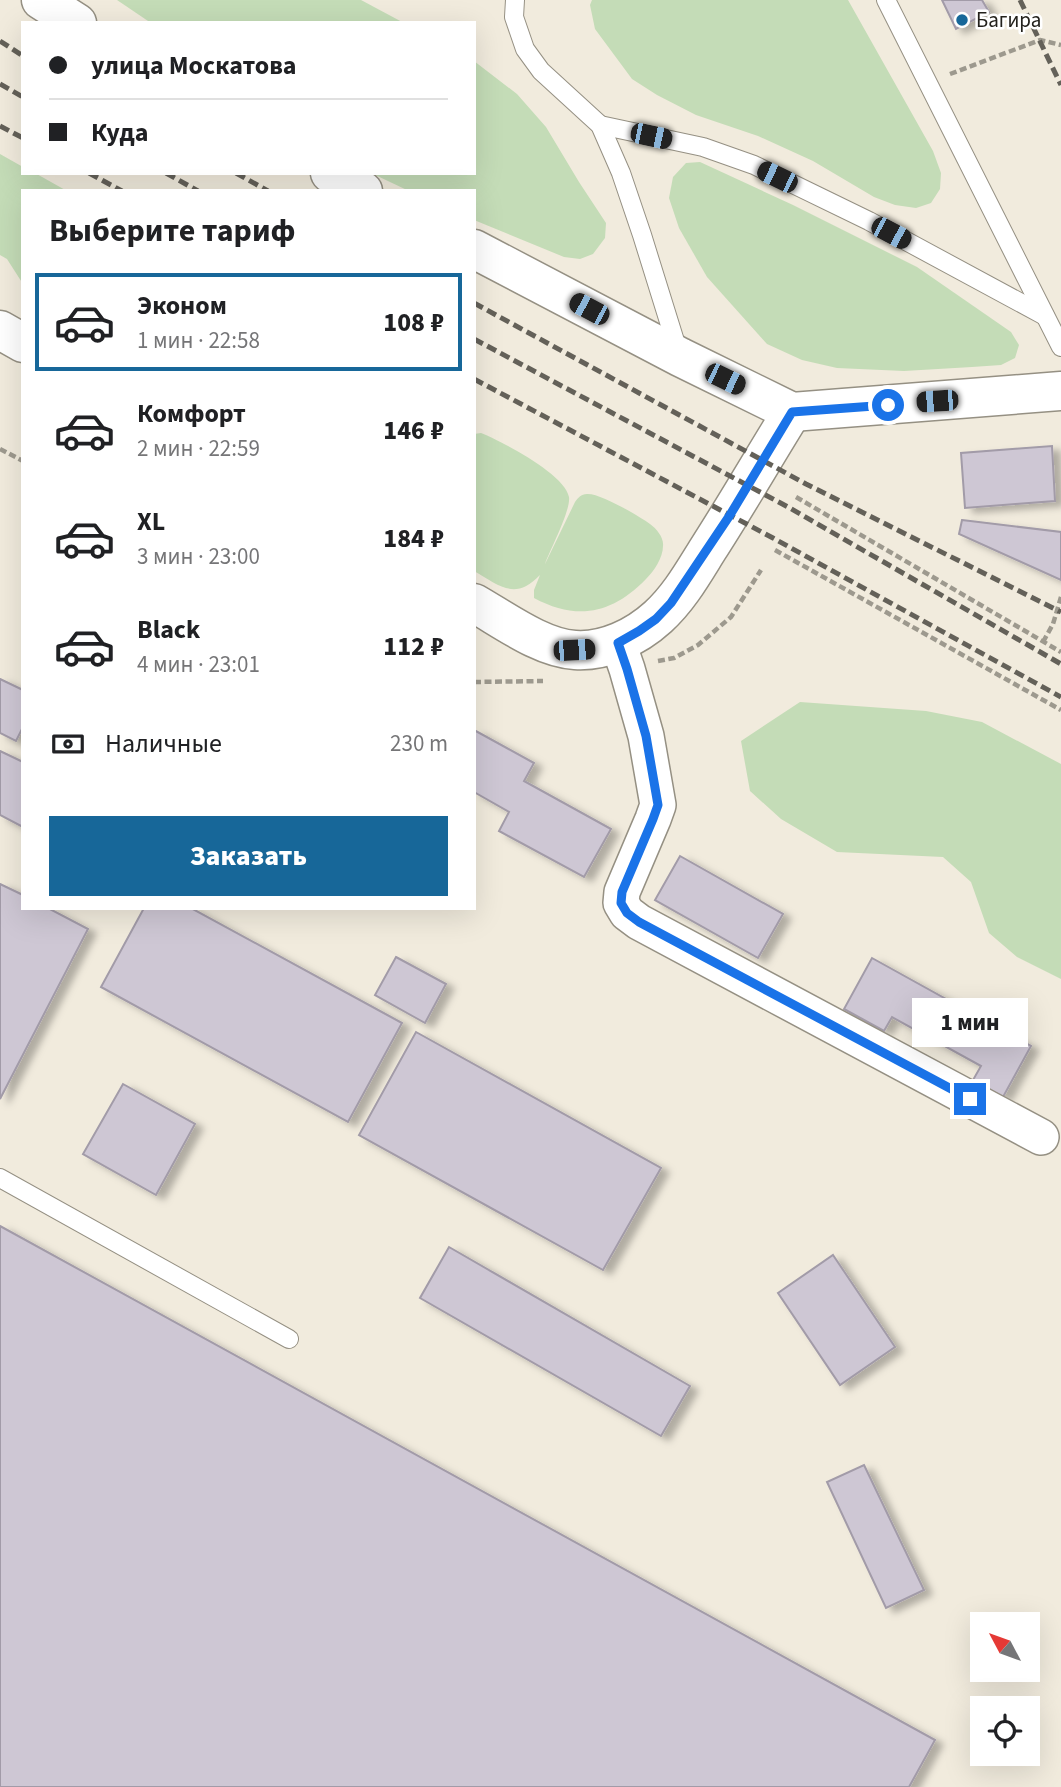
<!DOCTYPE html>
<html lang="ru">
<meta charset="utf-8">
<style>
body{margin:0;font-family:"Source Sans 3",sans-serif;background:#f6f6f6;color:#202124;height:100vh;display:flex;flex-direction:column;font-size:26px;white-space:nowrap}
*{box-sizing:border-box;margin:0}
p{font-size:23px;color:#757577}
.icon{flex:none;width:38px;height:38px;fill:none;stroke:currentColor;stroke-width:2;stroke-linecap:round;stroke-linejoin:round}
.map{position:relative;flex:1;overflow:hidden}
.details{position:absolute;left:21px;top:189px;width:455px;height:721px;display:flex;flex-direction:column;background:#fff;border-radius:0px;box-shadow:0 7px 28px #0002}
.details>*{flex:none}
.hud{position:absolute;left:21px;top:21px;width:455px;height:154px;border-radius:0px;box-shadow:0 7px 28px #0002;display:grid;align-content:center;height:154px;padding:0 28px;background:#fff}
.needle{width:46px;rotate:311deg}
.buttons{position:absolute;left:970px;top:1612px;display:grid;gap:14px}
.buttons a{display:grid;place-items:center;width:70px;height:70px;border-radius:0px;background:#fff;box-shadow:0 7px 28px #0002;font-size:35px}
.end{position:absolute;width:32px;height:32px;margin:-16px;border:9px solid #1a73e8;background:#fff;box-shadow:0 0 0 4px #fff}
.from{border-radius:50%}
.bubble{position:absolute;height:49px;border-radius:0px;background:#fff;box-shadow:0 7px 28px #0002;font-size:23px;font-weight:800;line-height:49px;text-align:center}
.car{position:absolute;width:21px;height:42px;margin:-21px -10px;border-radius:9px;box-shadow:0 0 5px 2px #0007;background:linear-gradient(#222 24%,#8ab4d8 0 40%,#222 0 76%,#8ab4d8 0 86%,#222 0)}
.hud b{display:flex;align-items:center;gap:24px;height:66px;font-size:26px}
.hud b+b{border-top:2px solid #e0e0e0}
.hud i{width:18px;height:18px;background:#202124}
ul{padding:0;list-style:none}
li{display:flex;align-items:center;gap:21px;height:98px;margin:0 14px 10px;padding:0 14px;border:4px solid transparent;border-radius:0px}
li div{flex:1}
li b{display:block;font-size:26px}
li em{font-style:normal;font-weight:800}
li.current{border-color:#176799}
li>.icon{width:63px;height:63px;stroke-width:1.5}
h2{padding:0 28px;font-size:32px;line-height:84px}
.pay{display:flex;align-items:center;gap:18px;height:77px;padding:0 28px;font-size:26px}
.pay p{margin-inline-start:auto}
.button{display:flex;gap:14px;margin-top:auto;padding:14px 28px}
.button a{flex:1;height:80px;border-radius:0px;background:#176799;color:#fff;font-size:28px;font-weight:800;line-height:80px;text-align:center}
.map>svg:first-child{display:block}
</style>
<div class="map">
<svg width="1061" height="1787" viewBox="0 0 1061 1787">
<defs>
<filter id="shadow"><feDropShadow dx="8" dy="4.5" stdDeviation="3.5" flood-color="#0004"/></filter>
</defs>
<rect width="100%" height="100%" fill="#f1ebdd"/>
<g fill="#c4dcb7">
<path d="M 117,0 L 361,0 L 404,23 L 151,23 Z"/>
<path d="M 592,0 L 848,0 L 933,151 L 941,173 L 940,189 L 931,203 L 916,208 L 895,205 L 874,197 L 813,161 L 758,136 L 696,115 L 657,95 L 632,79 L 595,29 L 590,5 Z"/>
<path d="M 474,61 L 517,94 L 546,127 L 579,182 L 606,223 L 605,238 L 593,254 L 580,259 L 564,257 L 474,220 L 474,191 L 409,191 L 371,173 L 474,173 Z"/>
<path d="M 0,154 L 23,167 L 23,173 L 35,173 L 67,191 L 23,191 L 23,284 L 7,259 L 0,255 Z"/>
<path d="M 700,162 L 793,205 L 917,267 L 1011,332 L 1019,345 L 1015,358 L 1001,365 L 972,367 L 904,371 L 837,368 L 802,360 L 767,344 L 707,277 L 679,228 L 669,198 L 673,177 L 686,163 Z"/>
<path d="M 481,433 C 501,441 565,474 569,497 C 571,510 550,550 545,564 L 575,502 C 578,498 581,494 587,494 C 600,493 639,516 650,524 C 657,529 664,538 663,546 C 663,558 654,571 646,579 C 612,614 577,621 534,598 L 534,590 L 540,575 C 515,601 500,586 474,571 L 474,434 Z"/>
<path d="M 800,702 L 926,711 L 982,722 L 1061,764 L 1061,979 L 1017,957 L 989,933 L 971,882 L 943,857 L 837,852 L 781,819 L 750,791 L 741,741 Z"/>
</g>
<g fill="#cec7d4" stroke="#a29ba8" stroke-width="2" filter="url(#shadow)">
<path d="M 942,0 L 982,0 L 989,12 L 956,29 Z"/>
<path d="M 1052,446 L 1055,501 L 965,508 L 961,453 Z"/>
<path d="M 962,520 L 1061,532 L 1061,580 L 959,534 Z"/>
<path d="M 0,679 L 23,690 L 23,727 L 16,741 L 0,733 Z"/>
<path d="M 474,730 L 534,763 L 524,781 L 611,829 L 584,877 L 499,831 L 509,812 L 474,792 Z"/>
<path d="M 0,751 L 23,762 L 23,827 L 0,815 Z"/>
<path d="M 680,856 L 783,914 L 758,958 L 655,900 Z"/>
<path d="M 0,884 L 23,895 L 23,908 L 48,908 L 88,929 L 0,1099 Z"/>
<path d="M 144,908 L 191,908 L 402,1023 L 348,1122 L 101,987 Z"/>
<path d="M 396,957 L 446,984 L 425,1023 L 375,995 Z"/>
<path d="M 872,958 L 1031,1046 L 1003,1097 L 973,1080 L 981,1066 L 892,1017 L 884,1031 L 844,1009 Z"/>
<path d="M 416,1032 L 661,1168 L 603,1270 L 359,1135 Z"/>
<path d="M 123,1084 L 195,1124 L 156,1195 L 83,1154 Z"/>
<path d="M 0,1226 L 935,1740 L 909,1787 L 0,1787 Z"/>
<path d="M 449,1247 L 690,1386 L 661,1436 L 420,1298 Z"/>
<path d="M 833,1255 L 895,1347 L 840,1385 L 778,1293 Z"/>
<path d="M 864,1465 L 924,1590 L 886,1608 L 827,1482 Z"/>
</g>
<g fill="none" stroke-linecap="round" stroke-linejoin="round">
<defs>
<g id="lane">
<path d="M 515,0 L 514,17 L 525,49 L 541,71 L 600,125 L 621,173 L 642,235 L 679,354"/>
<path d="M 886,0 L 1061,347"/>
<path d="M 600,125 L 703,147 L 754,165 L 869,221 L 1045,316"/>
<path d="M 0,1178 L 289,1339"/>
</g>
<path id="street" d="M 618,643 L 627,669 L 646,736 L 658,805 L 653,819 L 622,892 L 621,903 L 627,913 L 639,922 L 1041,1137"/>
<g id="secondary">
<path d="M 41,0 L 77,23"/>
<path d="M 330,173 L 363,191"/>
<path d="M 474,249 L 680,357 L 792,412 L 1061,391"/>
<path d="M 0,330 L 23,343"/>
<path d="M 474,603 C 504,620 541,648 575,650 C 605,652 636,637 658,617 C 679,598 693,573 708,549 C 737,504 764,457 792,412"/>
</g>
</defs>
<use href="#lane" stroke="#959083" stroke-width="20"/>
<use href="#street" stroke="#959083" stroke-width="38"/>
<use href="#secondary" stroke="#959083" stroke-width="41"/>
<g stroke="#9d998e" stroke-width="4.5" stroke-dasharray="7 3.5" stroke-linecap="butt">
<path d="M 950,74 L 1040,40 L 1061,45"/>
<path d="M 0,449 L 23,461"/>
<path d="M 796,497 L 1061,652"/>
<path d="M 775,550 L 1061,710"/>
<path d="M 1043,642 L 1053,624 L 1061,597"/>
<path d="M 658,661 L 674,658 L 698,645 L 731,617 L 761,570"/>
<path d="M 474,682 L 543,681"/>
</g>
<use href="#lane" stroke="#fff" stroke-width="18"/>
<use href="#street" stroke="#fff" stroke-width="35"/>
<use href="#secondary" stroke="#fff" stroke-width="38"/>
<g stroke="#646159" stroke-width="5" stroke-dasharray="10 5" stroke-linecap="butt">
<path d="M 1020,0 L 1061,85"/>
<path d="M 0,41 L 23,56"/>
<path d="M 0,84 L 23,97"/>
<path d="M 0,126 L 23,138"/>
<path d="M 89,173 L 122,191"/>
<path d="M 166,173 L 198,191"/>
<path d="M 236,173 L 268,191"/>
<path d="M 474,303 L 806,484 L 1061,612"/>
<path d="M 474,339 L 788,507 L 1061,664"/>
<path d="M 474,379 L 773,538 L 1061,697"/>
</g>
</g>
<g fill="none" stroke-linecap="round" stroke-linejoin="round">
<path stroke="#1a73e8" stroke-width="9" d="M 888,405 L 792,412 L 730,515 L 671,603 L 656,619 L 639,631 L 618,643 L 627,669 L 646,736 L 658,805 L 653,819 L 622,892 L 621,903 L 627,913 L 639,922 L 970,1099"/>
</g>
<circle fill="#176799" stroke="#fff" stroke-width="2.5" cx="962" cy="20" r="7"/>
<g text-anchor="middle" dominant-baseline="central" stroke-width="5" stroke-linejoin="round" paint-order="stroke">
<g font-size="21" fill="#23211c" stroke="#fff" text-anchor="start">
<text x="976" y="20">Багира</text>
</g>
</g>
</svg>
<div class="buttons">
<a><svg class="needle" viewBox="-14 -14 28 28"><path d="M0-13l5 13h-10z" fill="#e53935"/><path d="M0 13l5-13h-10z" fill="#757577"/></svg></a>
<a><svg class="icon" aria-label="locate" viewBox="0 0 24 24"><circle cx="12" cy="12" r="6"/><path d="M12 2v4M12 18v4M2 12h4M18 12h4"/></svg></a>
</div>
<i class="end from" style="left:888px;top:405px"></i>
<i class="end" style="left:970px;top:1099px"></i>
<div class="bubble" style="left:912px;top:998px;width:116px">1 мин</div>
<i class="car" style="left:651px;top:136px;rotate:102deg"></i>
<i class="car" style="left:777px;top:177px;rotate:296deg"></i>
<i class="car" style="left:891px;top:233px;rotate:118deg"></i>
<i class="car" style="left:589px;top:309px;rotate:298deg"></i>
<i class="car" style="left:725px;top:379px;rotate:116deg"></i>
<i class="car" style="left:937px;top:401px;rotate:266deg"></i>
<i class="car" style="left:574px;top:650px;rotate:87deg"></i>
<div class="hud">
<b><i class="from"></i>улица Москатова</b>
<b><i></i>Куда</b>
</div>
<section class="details">
<h2>Выберите тариф</h2>
<ul>
<li class="current"><svg class="icon" aria-label="car" viewBox="0 0 24 24"><path d="M5 17H2v-5l4-1 3-4h7l3 4 3 1v5h-3M9 17h6M6 11h13"/><circle cx="7" cy="17" r="2"/><circle cx="17" cy="17" r="2"/></svg><div><b>Эконом</b><p>1 мин · 22:58</p></div><em>108 ₽</em></li>
<li><svg class="icon" aria-label="car" viewBox="0 0 24 24"><path d="M5 17H2v-5l4-1 3-4h7l3 4 3 1v5h-3M9 17h6M6 11h13"/><circle cx="7" cy="17" r="2"/><circle cx="17" cy="17" r="2"/></svg><div><b>Комфорт</b><p>2 мин · 22:59</p></div><em>146 ₽</em></li>
<li><svg class="icon" aria-label="car" viewBox="0 0 24 24"><path d="M5 17H2v-5l4-1 3-4h7l3 4 3 1v5h-3M9 17h6M6 11h13"/><circle cx="7" cy="17" r="2"/><circle cx="17" cy="17" r="2"/></svg><div><b>XL</b><p>3 мин · 23:00</p></div><em>184 ₽</em></li>
<li><svg class="icon" aria-label="car" viewBox="0 0 24 24"><path d="M5 17H2v-5l4-1 3-4h7l3 4 3 1v5h-3M9 17h6M6 11h13"/><circle cx="7" cy="17" r="2"/><circle cx="17" cy="17" r="2"/></svg><div><b>Black</b><p>4 мин · 23:01</p></div><em>112 ₽</em></li>
</ul>
<div class="pay"><svg class="icon" aria-label="cash" viewBox="0 0 24 24"><path d="M3 7h18v10H3z"/><circle cx="12" cy="12" r="2"/></svg>Наличные<p>230 m</p></div>
<div class="button"><a>Заказать</a></div>
</section>
</div>
